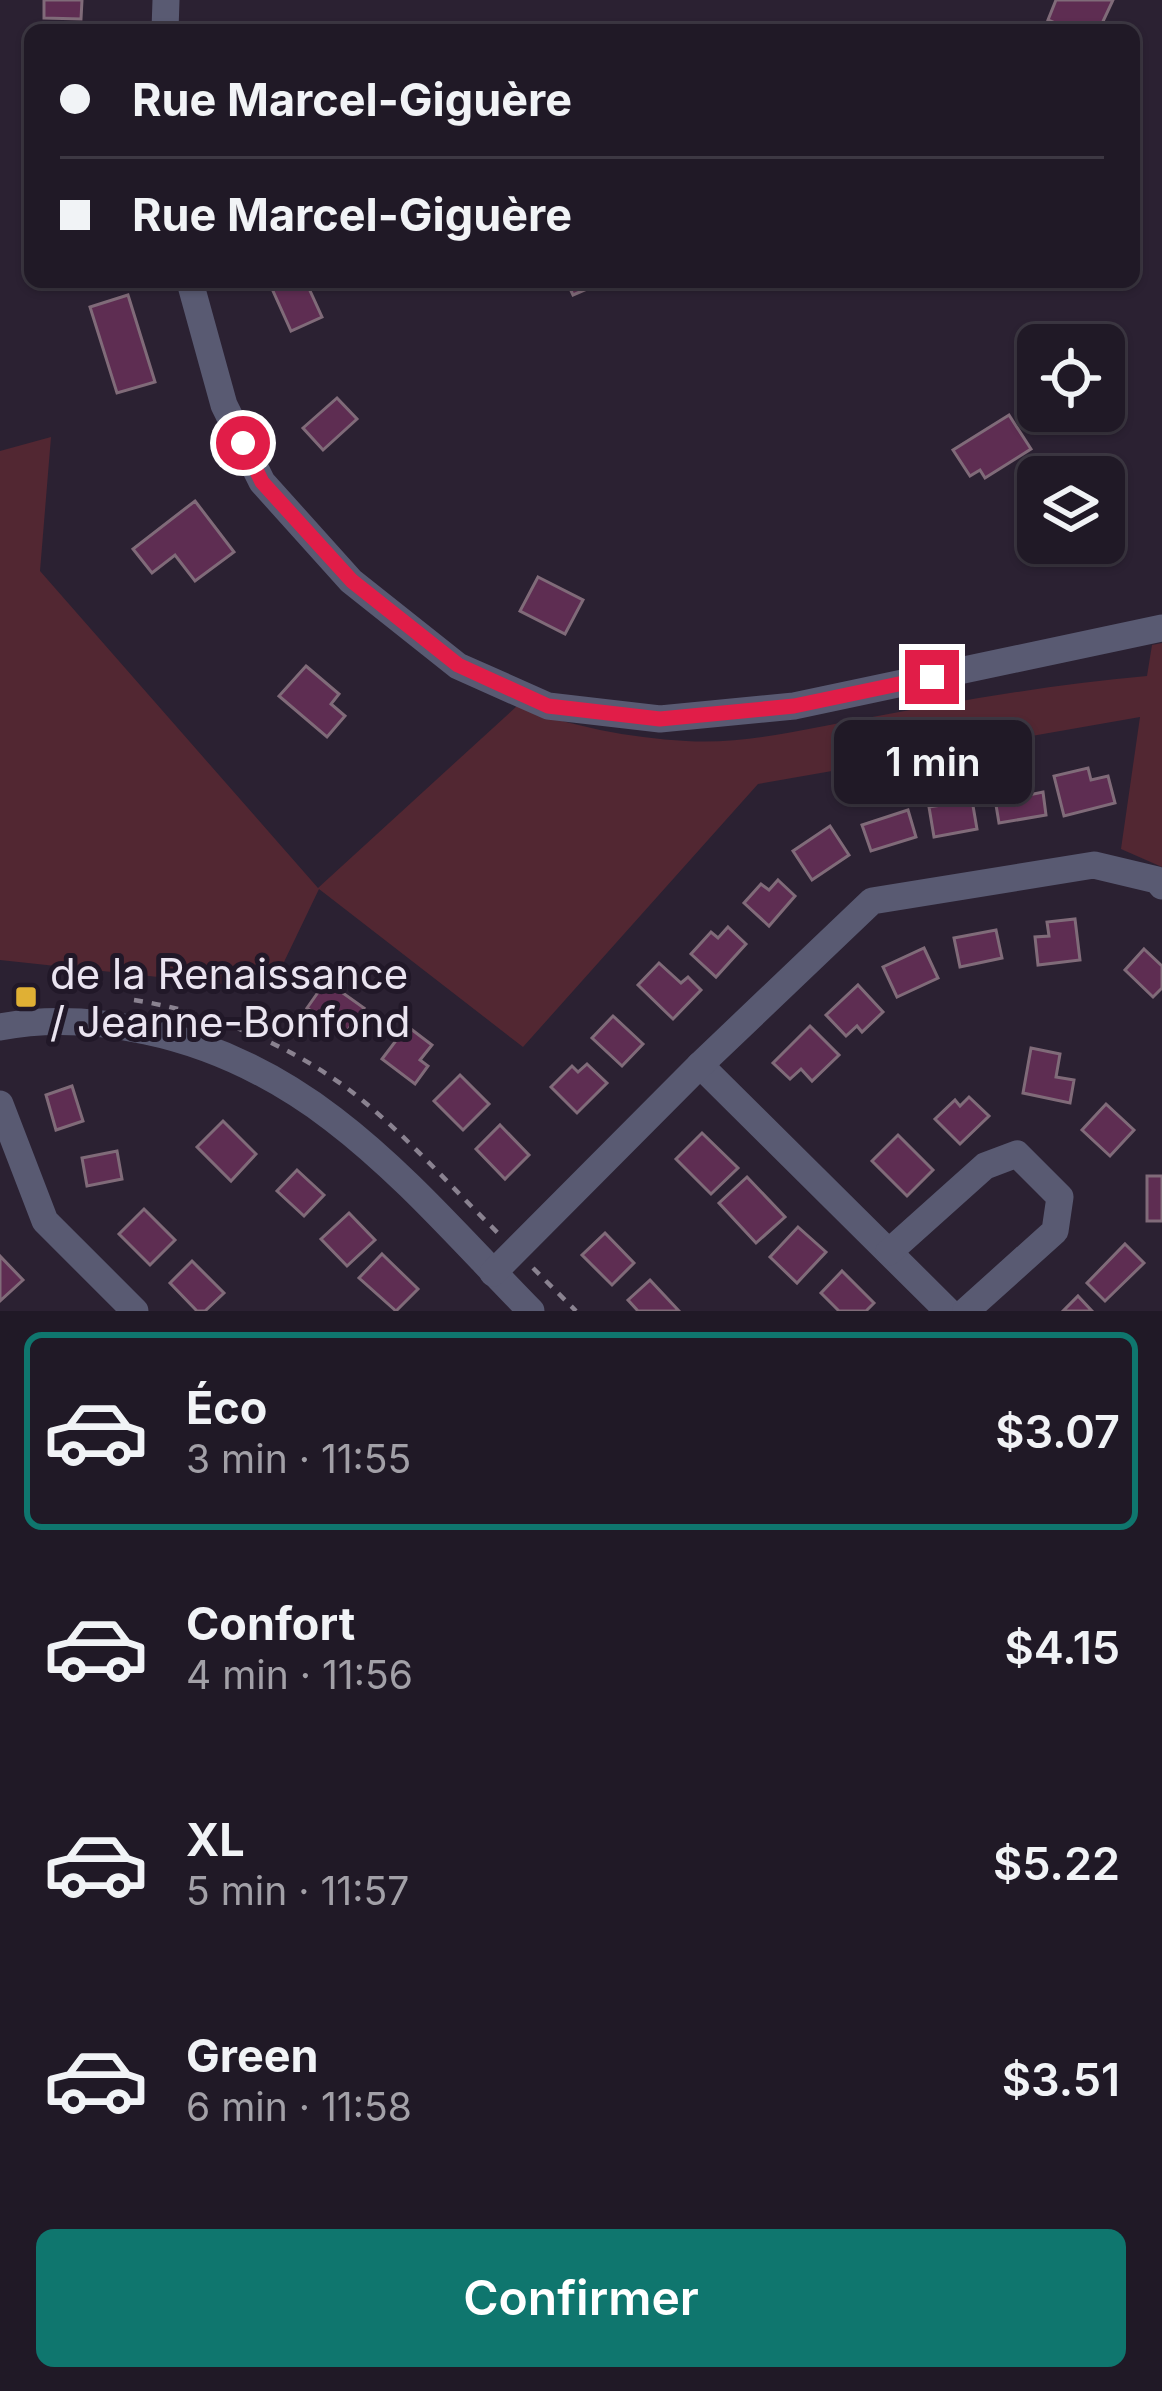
<!DOCTYPE html>
<html lang="fr">
<meta charset="utf-8">
<style>
body{margin:0;font-family:Inter,sans-serif;background:#2d2632;color:#f1f3f6;height:100vh;display:flex;flex-direction:column;font-size:45px;white-space:nowrap}
*{box-sizing:border-box;margin:0}
p{font-size:39px;color:#a2a0a7}
.icon{flex:none;width:66px;height:66px;fill:none;stroke:currentColor;stroke-width:2;stroke-linecap:round;stroke-linejoin:round}
.map{position:relative;height:1311px;overflow:hidden}
.drawer{display:flex;flex-direction:column;background:#201926;flex:1}
.drawer>*{flex:none}
.banner{position:absolute;left:24px;top:24px;width:1116px;height:264px;border-radius:18px;box-shadow:0 3px 9px #0004,0 0 0 3px #3d3843;display:grid;align-content:center;height:264px;padding:0 36px;background:#201926}
.tools{position:absolute;left:1017px;top:324px;display:grid;gap:24px}
.tools a{display:grid;place-items:center;width:108px;height:108px;border-radius:18px;background:#201926;box-shadow:0 3px 9px #0004,0 0 0 3px #3d3843;font-size:60px}
.end{position:absolute;width:54px;height:54px;margin:-27px;border:15px solid #e11d48;background:#fff;box-shadow:0 0 0 6px #fff}
.from{border-radius:50%}
.bubble{position:absolute;height:84px;border-radius:18px;background:#201926;box-shadow:0 3px 9px #0004,0 0 0 3px #3d3843;font-size:39px;font-weight:600;line-height:84px;text-align:center}
.banner b{display:flex;align-items:center;gap:42px;height:114px;font-size:45px}
.banner b+b{border-top:3px solid #3d3843}
.banner i{width:30px;height:30px;background:#f1f3f6}
ul{padding:21px 0 0;list-style:none}
li{display:flex;align-items:center;gap:36px;height:198px;margin:0 24px 18px;padding:0 12px;border:6px solid transparent;border-radius:18px}
li div{flex:1}
li b{display:block;font-size:45px}
li em{font-style:normal;font-weight:600}
li.selected{border-color:#0f766e}
li>.icon{width:108px;height:108px;stroke-width:1.5}
.button{display:flex;gap:24px;margin-top:auto;padding:24px 36px}
.button a{flex:1;height:138px;border-radius:18px;background:#0f766e;color:#fff;font-size:48px;font-weight:600;line-height:138px;text-align:center}
.map>svg:first-child{display:block}
</style>
<div class="map">
<svg width="1162" height="1311" viewBox="0 0 1162 1311">
<rect width="100%" height="100%" fill="#2b2132"/>
<path fill="#522732" d="M 51,437 L 40,571 L 318,888 L 517,706 C 569,726 630,738 686,741 C 745,745 809,728 867,718 C 960,701 1053,684 1147,676 L 1152,645 L 1162,643 L 1162,867 L 1121,849 L 1140,717 L 758,784 L 523,1047 L 319,889 L 271,989 L 0,960 L 0,451 Z"/>
<g fill="#5e2d52" stroke="#806b79" stroke-width="3">
<path d="M 44,0 L 82,0 L 81,19 L 44,18 Z"/>
<path d="M 1056,0 L 1113,0 L 1099,30 L 1071,30 L 1048,20 Z"/>
<path d="M 269,282 L 306,282 L 322,317 L 291,331 Z"/>
<path d="M 567,282 L 603,282 L 573,295 Z"/>
<path d="M 128,295 L 155,382 L 117,393 L 90,307 Z"/>
<path d="M 337,398 L 357,419 L 323,450 L 303,428 Z"/>
<path d="M 1009,415 L 1031,449 L 985,478 L 980,470 L 970,476 L 953,450 Z"/>
<path d="M 195,501 L 234,552 L 195,581 L 175,555 L 152,573 L 133,549 Z"/>
<path d="M 538,577 L 583,600 L 565,634 L 520,611 Z"/>
<path d="M 306,666 L 339,694 L 331,704 L 345,716 L 327,737 L 279,696 Z"/>
<path d="M 1088,768 L 1091,780 L 1108,776 L 1115,803 L 1064,816 L 1054,776 Z"/>
<path d="M 1022,782 L 1024,796 L 1043,792 L 1046,815 L 999,823 L 993,787 Z"/>
<path d="M 972,800 L 977,829 L 934,837 L 929,807 Z"/>
<path d="M 908,810 L 916,837 L 871,851 L 862,825 Z"/>
<path d="M 830,826 L 849,855 L 812,880 L 793,851 Z"/>
<path d="M 778,880 L 795,896 L 769,926 L 744,903 L 761,884 L 769,890 Z"/>
<path d="M 1075,919 L 1080,960 L 1038,965 L 1035,937 L 1049,936 L 1047,922 Z"/>
<path d="M 728,927 L 746,944 L 716,977 L 691,954 L 711,932 L 718,938 Z"/>
<path d="M 996,930 L 1002,958 L 960,967 L 954,938 Z"/>
<path d="M 924,948 L 938,978 L 897,997 L 883,967 Z"/>
<path d="M 1144,949 L 1162,966 L 1162,988 L 1153,997 L 1125,970 Z"/>
<path d="M 659,963 L 681,983 L 688,977 L 701,990 L 673,1019 L 638,985 Z"/>
<path d="M 326,981 L 364,1008 L 345,1034 L 307,1008 Z"/>
<path d="M 858,985 L 883,1012 L 862,1032 L 857,1026 L 846,1036 L 826,1015 Z"/>
<path d="M 613,1016 L 643,1044 L 622,1066 L 592,1038 Z"/>
<path d="M 407,1026 L 432,1045 L 420,1060 L 428,1066 L 415,1084 L 382,1059 Z"/>
<path d="M 810,1026 L 839,1055 L 812,1081 L 801,1069 L 790,1079 L 773,1063 Z"/>
<path d="M 1031,1048 L 1060,1054 L 1056,1077 L 1074,1080 L 1070,1103 L 1023,1093 Z"/>
<path d="M 587,1064 L 607,1083 L 577,1113 L 551,1087 L 572,1066 L 578,1072 Z"/>
<path d="M 460,1075 L 489,1104 L 463,1130 L 434,1101 Z"/>
<path d="M 72,1086 L 83,1121 L 56,1130 L 46,1095 Z"/>
<path d="M 969,1097 L 989,1116 L 960,1144 L 935,1119 L 955,1100 L 960,1106 Z"/>
<path d="M 1106,1104 L 1134,1130 L 1110,1156 L 1082,1130 Z"/>
<path d="M 223,1121 L 256,1154 L 231,1181 L 197,1147 Z"/>
<path d="M 500,1125 L 529,1155 L 505,1179 L 476,1149 Z"/>
<path d="M 702,1133 L 738,1168 L 711,1194 L 676,1159 Z"/>
<path d="M 898,1135 L 933,1170 L 907,1196 L 872,1161 Z"/>
<path d="M 117,1151 L 122,1179 L 87,1186 L 82,1158 Z"/>
<path d="M 297,1170 L 324,1195 L 304,1216 L 277,1191 Z"/>
<rect x="1147" y="1176" width="15" height="45"/>
<path d="M 747,1177 L 785,1217 L 756,1243 L 719,1203 Z"/>
<path d="M 144,1209 L 175,1240 L 150,1265 L 119,1234 Z"/>
<path d="M 349,1213 L 375,1240 L 347,1266 L 321,1239 Z"/>
<path d="M 798,1227 L 826,1252 L 797,1283 L 770,1257 Z"/>
<path d="M 605,1233 L 634,1263 L 612,1285 L 582,1255 Z"/>
<path d="M 1125,1244 L 1144,1263 L 1105,1301 L 1087,1283 Z"/>
<path d="M 382,1254 L 418,1289 L 396,1311 L 359,1278 Z"/>
<path d="M 0,1256 L 23,1280 L 0,1301 Z"/>
<path d="M 192,1261 L 224,1293 L 205,1311 L 197,1311 L 170,1283 Z"/>
<path d="M 842,1271 L 874,1303 L 866,1311 L 839,1311 L 821,1293 Z"/>
<path d="M 650,1280 L 679,1311 L 638,1311 L 628,1300 Z"/>
<path d="M 1078,1296 L 1092,1311 L 1063,1311 Z"/>
</g>
<g fill="none" stroke-linecap="round" stroke-linejoin="round">
<g stroke="#8a8290" stroke-width="4.5" stroke-dasharray="9 9" stroke-linecap="butt">
<path d="M 134,1000 C 217,1013 304,1050 368,1105 C 415,1145 456,1192 500,1235"/>
<path d="M 533,1268 L 576,1311"/>
</g>
<g stroke="#595a72" stroke-width="27">
<path d="M 165,30 L 166,0"/>
<path d="M 190,282 L 224,405 L 262,482 L 351,581 L 458,666 L 548,706 L 660,719 L 794,706 L 1162,628"/>
<path d="M 0,1027 C 48,1018 98,1021 146,1031 C 318,1067 414,1192 531,1311"/>
<path d="M 700,1065 L 948,1311"/>
<path d="M 0,1104 L 45,1221 L 135,1311"/>
<path d="M 889,1252 L 985,1166 L 1017,1154 L 1060,1197 L 1055,1231 L 966,1311"/>
<path d="M 493,1273 L 700,1065 L 872,901 L 1094,865 L 1157,880 L 1162,886"/>
</g>
</g>
<g fill="none" stroke-linecap="round" stroke-linejoin="round">
<path stroke="#e11d48" stroke-width="15" d="M 243,443 L 262,482 L 352,581 L 458,665 L 548,706 L 660,719 L 794,706 L 932,677"/>
</g>
<rect fill="#e0b034" stroke="#211828" stroke-width="4.5" x="14" y="985" width="24" height="24" rx="6"/>
<g text-anchor="middle" dominant-baseline="central" stroke-width="10" stroke-linejoin="round" paint-order="stroke">
<g font-size="42" fill="#eae4f0" stroke="#211828" text-anchor="start">
<text x="50" y="973">de la Renaissance<tspan x="50" dy="48">/ Jeanne-Bonfond</tspan></text>
</g>
</g>
</svg>
<div class="tools">
<a><svg class="icon" aria-label="locate" viewBox="0 0 24 24"><circle cx="12" cy="12" r="6"/><path d="M12 2v4M12 18v4M2 12h4M18 12h4"/></svg></a>
<a><svg class="icon" aria-label="layers" viewBox="0 0 24 24"><path d="M12 4l9 5-9 5-9-5zM3 14l9 5 9-5"/></svg></a>
</div>
<i class="end from" style="left:243px;top:443px"></i>
<i class="end" style="left:932px;top:677px"></i>
<div class="bubble" style="left:834px;top:720px;width:198px">1 min</div>
<div class="banner">
<b><i class="from"></i>Rue Marcel-Giguère</b>
<b><i></i>Rue Marcel-Giguère</b>
</div>
</div>
<section class="drawer">
<ul>
<li class="selected"><svg class="icon" aria-label="car" viewBox="0 0 24 24"><path d="M5 17H2v-5l4-1 3-4h7l3 4 3 1v5h-3M9 17h6M6 11h13"/><circle cx="7" cy="17" r="2"/><circle cx="17" cy="17" r="2"/></svg><div><b>Éco</b><p>3 min · 11:55</p></div><em>$3.07</em></li>
<li><svg class="icon" aria-label="car" viewBox="0 0 24 24"><path d="M5 17H2v-5l4-1 3-4h7l3 4 3 1v5h-3M9 17h6M6 11h13"/><circle cx="7" cy="17" r="2"/><circle cx="17" cy="17" r="2"/></svg><div><b>Confort</b><p>4 min · 11:56</p></div><em>$4.15</em></li>
<li><svg class="icon" aria-label="car" viewBox="0 0 24 24"><path d="M5 17H2v-5l4-1 3-4h7l3 4 3 1v5h-3M9 17h6M6 11h13"/><circle cx="7" cy="17" r="2"/><circle cx="17" cy="17" r="2"/></svg><div><b>XL</b><p>5 min · 11:57</p></div><em>$5.22</em></li>
<li><svg class="icon" aria-label="car" viewBox="0 0 24 24"><path d="M5 17H2v-5l4-1 3-4h7l3 4 3 1v5h-3M9 17h6M6 11h13"/><circle cx="7" cy="17" r="2"/><circle cx="17" cy="17" r="2"/></svg><div><b>Green</b><p>6 min · 11:58</p></div><em>$3.51</em></li>
</ul>
<div class="button"><a>Confirmer</a></div>
</section>
